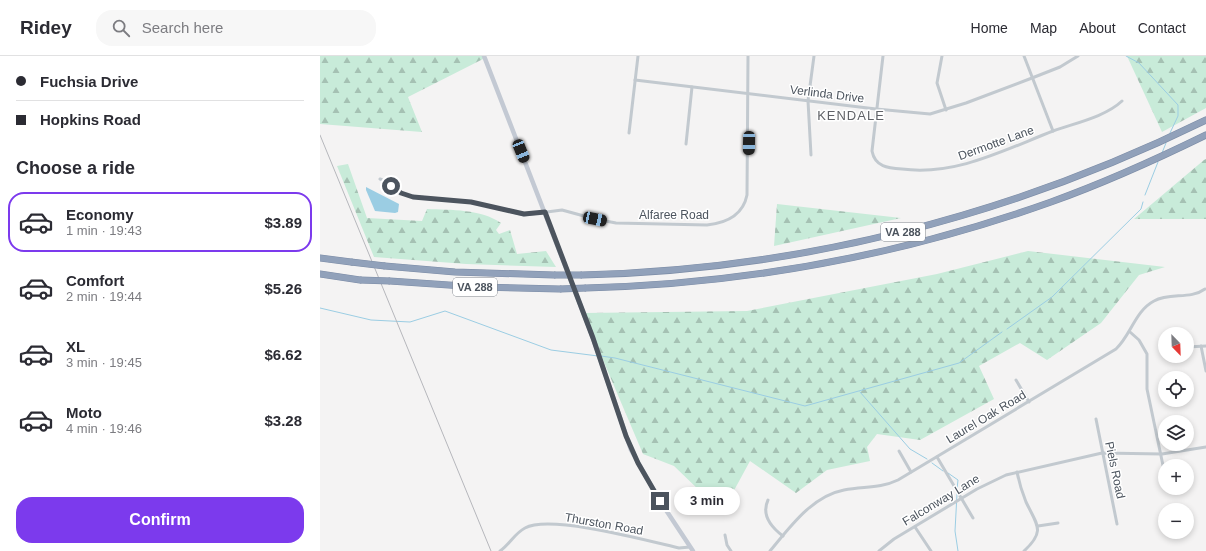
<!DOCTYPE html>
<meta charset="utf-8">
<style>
body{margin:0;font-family:Arial,sans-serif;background:#f7f7f7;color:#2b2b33;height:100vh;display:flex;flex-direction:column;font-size:15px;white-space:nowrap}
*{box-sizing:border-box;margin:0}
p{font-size:13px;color:#7c7c81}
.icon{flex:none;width:22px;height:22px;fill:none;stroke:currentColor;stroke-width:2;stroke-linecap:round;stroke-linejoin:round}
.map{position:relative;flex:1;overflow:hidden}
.details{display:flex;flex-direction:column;background:#fff;width:320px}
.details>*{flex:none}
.hud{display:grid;align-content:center;height:88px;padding:0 16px;background:#fff}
.needle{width:26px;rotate:157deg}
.tools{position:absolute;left:838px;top:271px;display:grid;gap:8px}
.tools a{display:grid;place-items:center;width:36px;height:36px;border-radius:50%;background:#fff;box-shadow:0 2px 6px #0003;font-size:20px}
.end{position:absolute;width:18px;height:18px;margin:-9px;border:5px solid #4c545e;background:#fff;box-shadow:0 0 0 2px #fff}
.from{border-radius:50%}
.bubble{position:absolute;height:28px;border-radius:14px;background:#fff;box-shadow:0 2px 6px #0003;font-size:13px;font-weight:700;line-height:28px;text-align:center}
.car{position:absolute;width:12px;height:24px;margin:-12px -6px;border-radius:5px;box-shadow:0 0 3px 1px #0007;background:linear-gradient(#222 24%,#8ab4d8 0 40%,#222 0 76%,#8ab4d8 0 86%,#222 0)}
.hud b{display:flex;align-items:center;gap:14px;height:38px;font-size:15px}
.hud b+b{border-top:1px solid #e1e1e2}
.hud i{width:10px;height:10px;background:#2b2b33}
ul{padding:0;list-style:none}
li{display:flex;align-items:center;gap:12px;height:60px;margin:0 8px 6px;padding:0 8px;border:2px solid transparent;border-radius:16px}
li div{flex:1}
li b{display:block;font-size:15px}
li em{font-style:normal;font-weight:700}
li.on{border-color:#7c3aed}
li>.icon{width:36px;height:36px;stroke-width:1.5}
h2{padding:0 16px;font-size:18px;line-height:48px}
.button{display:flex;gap:8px;margin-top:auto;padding:8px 16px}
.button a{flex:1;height:46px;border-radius:16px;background:#7c3aed;color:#fff;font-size:16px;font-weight:700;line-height:46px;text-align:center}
header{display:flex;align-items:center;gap:24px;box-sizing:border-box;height:56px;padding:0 20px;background:#fff;border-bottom:1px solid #e1e1e2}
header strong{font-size:19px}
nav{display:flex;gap:22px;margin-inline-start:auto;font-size:14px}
.search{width:280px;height:36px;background:#f7f7f7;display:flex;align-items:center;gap:10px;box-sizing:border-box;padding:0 14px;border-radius:16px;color:#7c7c81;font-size:15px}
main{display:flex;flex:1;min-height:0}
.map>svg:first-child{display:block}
</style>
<header>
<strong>Ridey</strong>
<div class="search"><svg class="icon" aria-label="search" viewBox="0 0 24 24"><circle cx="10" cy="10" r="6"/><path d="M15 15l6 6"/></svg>Search here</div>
<nav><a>Home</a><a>Map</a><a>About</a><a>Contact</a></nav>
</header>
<main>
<section class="details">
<div class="hud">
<b><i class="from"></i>Fuchsia Drive</b>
<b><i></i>Hopkins Road</b>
</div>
<h2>Choose a ride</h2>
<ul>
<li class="on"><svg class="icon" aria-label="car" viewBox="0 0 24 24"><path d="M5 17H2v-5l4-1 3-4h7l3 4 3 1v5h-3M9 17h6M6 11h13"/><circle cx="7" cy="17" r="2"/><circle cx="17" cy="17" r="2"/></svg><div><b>Economy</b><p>1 min · 19:43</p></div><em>$3.89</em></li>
<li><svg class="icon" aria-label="car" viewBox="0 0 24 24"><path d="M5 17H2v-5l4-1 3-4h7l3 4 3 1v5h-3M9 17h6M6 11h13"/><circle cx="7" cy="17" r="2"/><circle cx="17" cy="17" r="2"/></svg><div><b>Comfort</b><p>2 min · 19:44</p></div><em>$5.26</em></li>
<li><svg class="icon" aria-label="car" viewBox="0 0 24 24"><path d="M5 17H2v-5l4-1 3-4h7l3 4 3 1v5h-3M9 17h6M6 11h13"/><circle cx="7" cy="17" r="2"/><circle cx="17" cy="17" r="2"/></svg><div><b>XL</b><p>3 min · 19:45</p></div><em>$6.62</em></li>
<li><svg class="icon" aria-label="car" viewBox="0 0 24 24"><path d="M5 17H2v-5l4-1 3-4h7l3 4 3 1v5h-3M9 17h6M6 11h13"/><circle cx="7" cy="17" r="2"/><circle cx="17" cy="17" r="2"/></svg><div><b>Moto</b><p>4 min · 19:46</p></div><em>$3.28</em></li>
</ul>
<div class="button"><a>Confirm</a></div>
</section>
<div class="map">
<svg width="886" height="495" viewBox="0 0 886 495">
<defs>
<pattern id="forest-firs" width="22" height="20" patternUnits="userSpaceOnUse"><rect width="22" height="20" fill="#c8ebd9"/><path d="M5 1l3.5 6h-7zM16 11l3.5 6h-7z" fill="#a5c1b3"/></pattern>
</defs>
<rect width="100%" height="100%" fill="#f4f3f3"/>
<g fill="url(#forest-firs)">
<path d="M 0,0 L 164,0 L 165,2 L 88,41 L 102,76 L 0,68 Z"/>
<path d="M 807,0 L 886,0 L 886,52 L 842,76 Z"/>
<path d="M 886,103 L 886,163 L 814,163 L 884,104 Z"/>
<path d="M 28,108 L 47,162 L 102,165 L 107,153 C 131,154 161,153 181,167 L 176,174 L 179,178 L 190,174 L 197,198 L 226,195 L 236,211 L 146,208 L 54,201 L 17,110 Z"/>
<path d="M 457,148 L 581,162 L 454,190 Z"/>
<path d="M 708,195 L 845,211 L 819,219 L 781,267 L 727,304 L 700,287 L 659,310 L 674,343 L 600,384 L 557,378 L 547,391 L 550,405 L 507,414 L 476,437 L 430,405 L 411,440 L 381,436 L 354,410 L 323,398 L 263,257 L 427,255 L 617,218 Z"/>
</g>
<path fill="#9bcde3" d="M 46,131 L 79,148 L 78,156 L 75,157 L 55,155 L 46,134 Z"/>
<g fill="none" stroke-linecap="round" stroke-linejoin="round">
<g stroke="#9bcde3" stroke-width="1">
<path d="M 806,0 L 819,7 L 858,49 L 858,60 L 850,77"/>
<path d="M 842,97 L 846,87"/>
<path d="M 825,139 L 838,106"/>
<path d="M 0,252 L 51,264 L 90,266 L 125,255 L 231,294 L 278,300"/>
<path d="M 687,273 L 732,241 L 821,153 L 823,146"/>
<path d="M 281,300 L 295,302 L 485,350 L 639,307 L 682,276"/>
<path d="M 540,336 L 590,393 L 607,403"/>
<path d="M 612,407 L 623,415"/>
<path d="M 628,417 L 638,424 L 637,433"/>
<path d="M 637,438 L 635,475 L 638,495"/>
</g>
<defs>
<g id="highway">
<path d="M 0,202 L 31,206"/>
<path d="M 65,210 L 135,216 L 234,219"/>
<path d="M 0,218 L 40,224"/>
<path d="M 262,219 C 480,214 691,160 886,64"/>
<path d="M 70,225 L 158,231 L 240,233"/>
<path d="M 266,232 C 425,228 582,199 731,146 C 784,127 835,104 886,79"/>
</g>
</defs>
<use href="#highway" stroke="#7c8ca6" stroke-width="7"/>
<g stroke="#c2c9cf" stroke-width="3">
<path d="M 563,0 L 552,95 C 555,111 568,112 582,113 C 636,120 684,94 733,75 C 755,67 785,61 802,45"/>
<path d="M 622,0 L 617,27 L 626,54"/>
<path d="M 704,0 L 733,75"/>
<path d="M 315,24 L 556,53 L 610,58 L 646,47 L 712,22 L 740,11 L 758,0"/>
<path d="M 309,77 L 318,0"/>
<path d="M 366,88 L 372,31"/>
<path d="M 491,99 L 488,45 L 494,0"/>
<path d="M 60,123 L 66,125 L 77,135 L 89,140 L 151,146 L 204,159 L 242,154 L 275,163 L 296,167 L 387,169 C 406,167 423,159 427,139 L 428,0"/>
<path d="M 810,276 L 819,284 L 827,298 L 827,333 L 845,419"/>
<path d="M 881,290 L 886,315"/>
<path d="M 867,291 L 886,290"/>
<path d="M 696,324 L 709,346"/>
<path d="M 776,363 L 797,468"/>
<path d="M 579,395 L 591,416"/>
<path d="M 617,401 L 653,462"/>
<path d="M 697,416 C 699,426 702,436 706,446 C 717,469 726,475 704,495"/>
<path d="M 448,444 C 441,459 451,471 463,480"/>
<path d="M 718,470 L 738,467"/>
<path d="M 595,471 L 611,495"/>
<path d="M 405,479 L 407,489 L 411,495"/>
<path d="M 180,495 C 189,489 195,477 205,472 C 230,458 329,485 359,492 L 370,491"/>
<path d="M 450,495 C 470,471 492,440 524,434 C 544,430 559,433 578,424 L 796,293 C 811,279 815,255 834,245 C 850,236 870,244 885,233"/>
<path d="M 559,495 L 574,483 L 657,433 L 686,419 L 782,397 L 842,398 L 886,391"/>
</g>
<path stroke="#c3c9d3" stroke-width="4.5" d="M 164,0 L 273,282 L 311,394 L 340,445 L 373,495"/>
<use href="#highway" stroke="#91a1ba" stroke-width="6"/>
<path stroke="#b6b7bc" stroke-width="1" d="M 0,79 L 171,495"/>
<defs>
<g id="highway-bridge">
<path d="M 31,206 L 65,210"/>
<path d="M 234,219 L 262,219"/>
<path d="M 40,224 L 70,225"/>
<path d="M 240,233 L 266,232"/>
</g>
</defs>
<use href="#highway-bridge" stroke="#7c8ca6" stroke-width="7" stroke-linecap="butt"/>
<use href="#highway-bridge" stroke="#91a1ba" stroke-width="6"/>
</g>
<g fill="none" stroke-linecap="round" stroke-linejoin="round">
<path stroke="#4c545e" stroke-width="5" d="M 71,130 L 81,137 L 93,141 L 151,146 L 204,158 L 225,156 L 273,282 L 306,380 L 318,407 L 340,445"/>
</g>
<g text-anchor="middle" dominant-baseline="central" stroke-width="3" stroke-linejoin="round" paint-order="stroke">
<g fill="#fff" stroke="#82878e" stroke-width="1">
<rect x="561" y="167" width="44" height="18" rx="3"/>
<rect x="133" y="222" width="44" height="18" rx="3"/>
</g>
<g font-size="11" font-weight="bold" fill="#4c545e">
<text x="583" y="176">VA 288</text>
<text x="155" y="231">VA 288</text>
</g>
<g font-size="12" fill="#4c545e" stroke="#fff">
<text transform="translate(507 38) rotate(7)">Verlinda Drive</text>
<text transform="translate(676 87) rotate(-20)">Dermotte Lane</text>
<text x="354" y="159">Alfaree Road</text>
<text transform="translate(666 361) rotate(-31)">Laurel Oak Road</text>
<text transform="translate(795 414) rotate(78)">Piels Road</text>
<text transform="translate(621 444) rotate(-31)">Falconway Lane</text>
<text transform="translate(284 468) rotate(10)">Thurston Road</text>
</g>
<g font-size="13" letter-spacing="1" fill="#606267" stroke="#fff">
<text x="531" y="59">KENDALE</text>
</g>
</g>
</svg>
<div class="tools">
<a><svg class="needle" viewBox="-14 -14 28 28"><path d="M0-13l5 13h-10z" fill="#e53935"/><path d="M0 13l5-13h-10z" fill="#7c7c81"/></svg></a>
<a><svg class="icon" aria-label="locate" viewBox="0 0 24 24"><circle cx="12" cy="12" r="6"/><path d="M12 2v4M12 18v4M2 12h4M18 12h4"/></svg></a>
<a><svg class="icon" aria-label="layers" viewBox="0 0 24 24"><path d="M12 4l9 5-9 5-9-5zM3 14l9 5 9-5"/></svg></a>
<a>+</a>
<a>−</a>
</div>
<i class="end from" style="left:71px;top:130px"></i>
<i class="end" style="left:340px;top:445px"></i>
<div class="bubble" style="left:354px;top:431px;width:66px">3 min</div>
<i class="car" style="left:429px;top:87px;rotate:181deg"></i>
<i class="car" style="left:201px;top:95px;rotate:158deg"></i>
<i class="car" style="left:275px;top:163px;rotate:102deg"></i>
</div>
</main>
